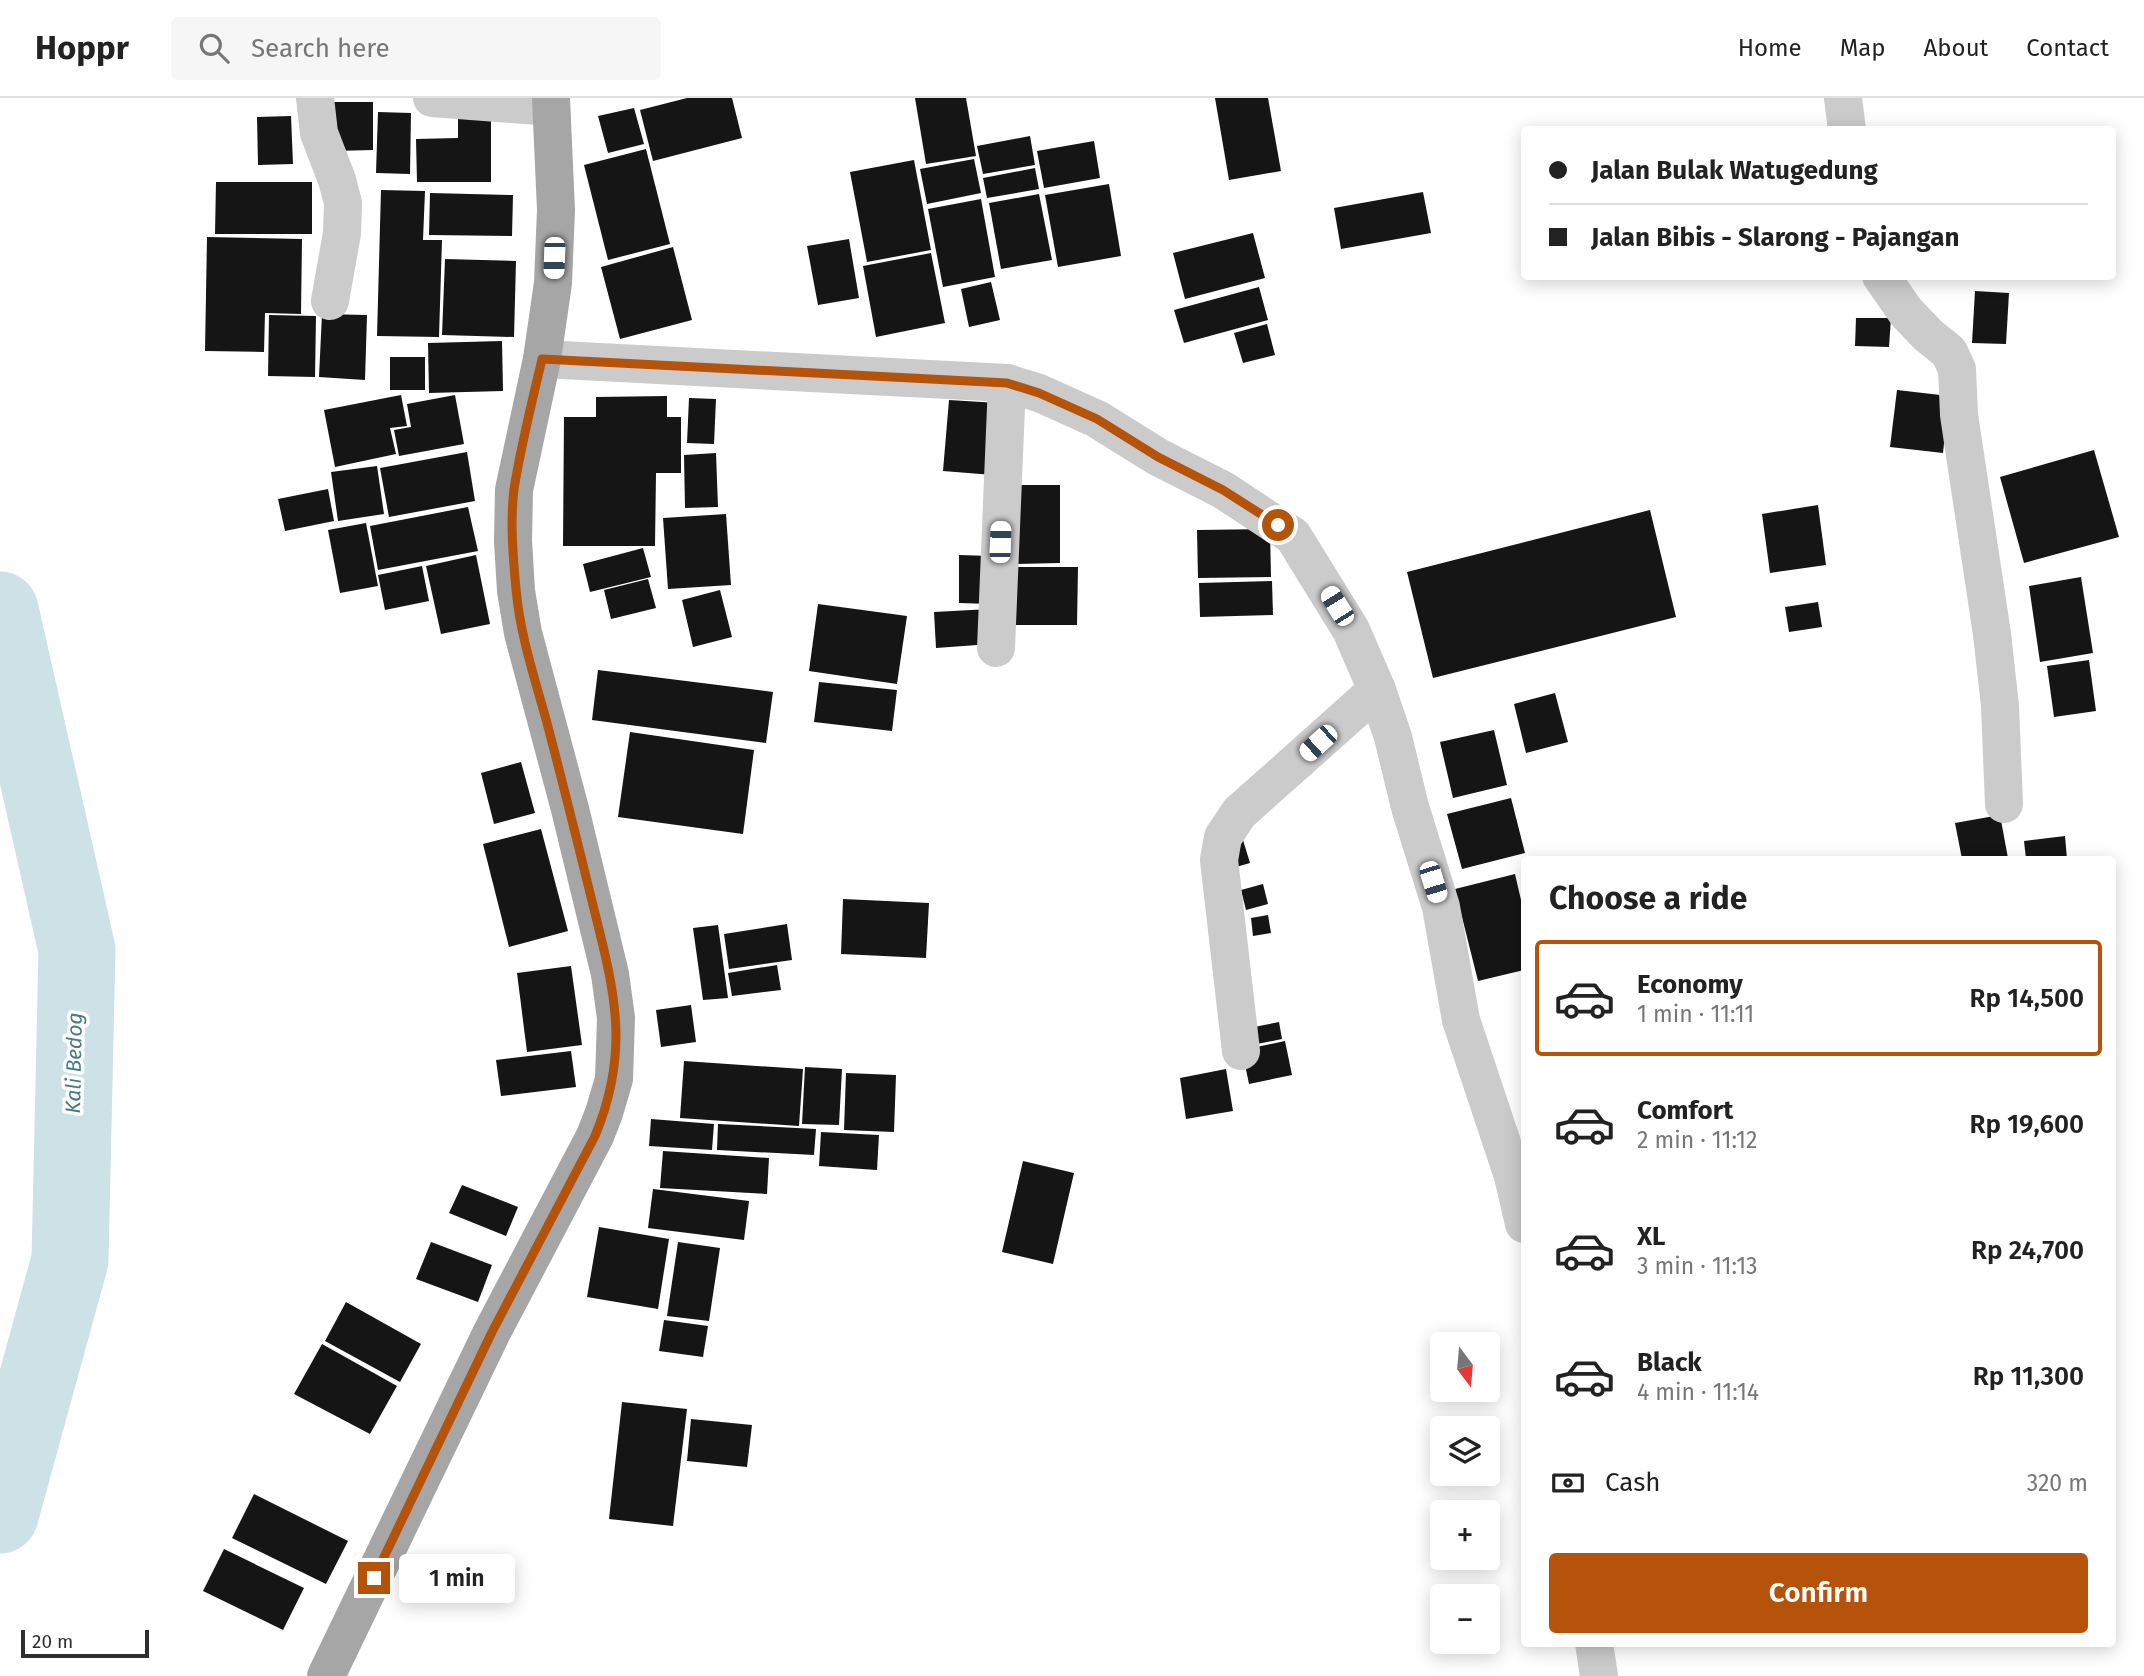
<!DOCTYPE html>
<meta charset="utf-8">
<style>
body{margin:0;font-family:"Fira Sans",sans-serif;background:#f6f6f6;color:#222;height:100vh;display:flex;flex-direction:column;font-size:26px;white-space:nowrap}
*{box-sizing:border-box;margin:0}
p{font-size:23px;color:#767676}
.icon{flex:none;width:38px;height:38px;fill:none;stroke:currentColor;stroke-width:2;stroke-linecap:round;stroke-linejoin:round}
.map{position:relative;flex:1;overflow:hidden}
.details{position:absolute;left:1521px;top:758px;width:595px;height:791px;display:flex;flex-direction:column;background:#fff;border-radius:7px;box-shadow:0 4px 18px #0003}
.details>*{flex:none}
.hud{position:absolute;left:1521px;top:28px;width:595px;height:154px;border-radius:7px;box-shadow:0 4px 18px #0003;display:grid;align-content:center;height:154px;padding:0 28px;background:#fff}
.needle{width:46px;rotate:164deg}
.tools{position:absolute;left:1430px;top:1234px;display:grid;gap:14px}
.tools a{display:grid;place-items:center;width:70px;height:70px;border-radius:7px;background:#fff;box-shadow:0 4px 18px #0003;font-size:35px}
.scale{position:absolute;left:21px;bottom:18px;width:128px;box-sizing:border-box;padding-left:7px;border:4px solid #2e2e2e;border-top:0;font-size:19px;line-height:24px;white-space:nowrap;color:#2e2e2e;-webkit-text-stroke:5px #fff;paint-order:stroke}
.end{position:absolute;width:32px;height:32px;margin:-16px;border:9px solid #b45309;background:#fff;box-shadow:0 0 0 4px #fff}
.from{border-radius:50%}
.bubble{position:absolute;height:49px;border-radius:7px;background:#fff;box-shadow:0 4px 18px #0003;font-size:23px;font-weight:600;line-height:49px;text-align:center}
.car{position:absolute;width:21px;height:42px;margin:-21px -10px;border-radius:9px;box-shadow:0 0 5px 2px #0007;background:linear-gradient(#fff 24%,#345 0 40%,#fff 0 76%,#345 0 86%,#fff 0)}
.hud b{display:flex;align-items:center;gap:24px;height:66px;font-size:26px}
.hud b+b{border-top:2px solid #e0e0e0}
.hud i{width:18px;height:18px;background:#222}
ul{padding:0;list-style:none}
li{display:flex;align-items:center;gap:21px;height:116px;margin:0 14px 10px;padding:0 14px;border:4px solid transparent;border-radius:7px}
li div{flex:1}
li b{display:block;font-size:26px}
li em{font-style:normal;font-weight:600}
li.active{border-color:#b45309}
li>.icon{width:63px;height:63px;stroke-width:1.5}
h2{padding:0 28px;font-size:32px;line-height:84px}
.pay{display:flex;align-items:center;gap:18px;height:77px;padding:0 28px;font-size:26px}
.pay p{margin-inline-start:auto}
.button{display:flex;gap:14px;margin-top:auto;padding:14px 28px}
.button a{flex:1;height:80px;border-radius:7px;background:#b45309;color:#fff;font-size:28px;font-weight:600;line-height:80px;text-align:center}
header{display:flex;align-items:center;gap:42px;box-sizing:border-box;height:98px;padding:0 35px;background:#fff;border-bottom:2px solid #e0e0e0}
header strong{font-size:33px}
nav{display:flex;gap:38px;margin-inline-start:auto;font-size:24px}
.search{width:490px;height:63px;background:#f6f6f6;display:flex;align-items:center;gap:18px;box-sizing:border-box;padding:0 24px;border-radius:7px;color:#767676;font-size:26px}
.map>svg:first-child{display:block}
</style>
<header>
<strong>Hoppr</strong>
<div class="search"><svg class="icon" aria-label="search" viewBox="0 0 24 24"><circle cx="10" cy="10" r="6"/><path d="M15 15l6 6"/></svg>Search here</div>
<nav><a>Home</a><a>Map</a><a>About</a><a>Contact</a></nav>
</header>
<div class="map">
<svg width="2144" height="1578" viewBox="0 0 2144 1578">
<rect width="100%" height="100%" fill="#fff"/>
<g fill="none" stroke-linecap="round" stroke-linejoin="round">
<path stroke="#cce2e7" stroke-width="77" d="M 0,512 L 77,852 L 70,1162 L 0,1417"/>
</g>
<g fill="#151515">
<path d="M 687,0 L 732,0 L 742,40 L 653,63 L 640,12 Z"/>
<path d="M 915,0 L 966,0 L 976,58 L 926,66 Z"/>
<path d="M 1215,0 L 1268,0 L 1281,73 L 1229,82 Z"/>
<path d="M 333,4 L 373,4 L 373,52 L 333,53 Z"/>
<path d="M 634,10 L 644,46 L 608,55 L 598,18 Z"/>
<path d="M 491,13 L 491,84 L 417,84 L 416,41 L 458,40 L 458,14 Z"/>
<path d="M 378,14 L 411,15 L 410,76 L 376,75 Z"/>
<path d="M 291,18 L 293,66 L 258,67 L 257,19 Z"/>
<path d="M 1030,38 L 1035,67 L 983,76 L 977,48 Z"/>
<path d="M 1094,43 L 1100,80 L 1044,90 L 1037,53 Z"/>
<path d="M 646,51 L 670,146 L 608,162 L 584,67 Z"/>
<path d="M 974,61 L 981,95 L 927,106 L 920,71 Z"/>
<path d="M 914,62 L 931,152 L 867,164 L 850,74 Z"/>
<path d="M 1035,70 L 1039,91 L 987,100 L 983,80 Z"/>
<path d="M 216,84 L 312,84 L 312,136 L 215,136 Z"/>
<path d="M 1109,86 L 1121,158 L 1058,169 L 1045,97 Z"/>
<path d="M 381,92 L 425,93 L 423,142 L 442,142 L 439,239 L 377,238 Z"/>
<path d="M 1423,94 L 1431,135 L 1341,151 L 1334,110 Z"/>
<path d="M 430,95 L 513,97 L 512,138 L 429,137 Z"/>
<path d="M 1039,96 L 1052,162 L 1001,171 L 989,105 Z"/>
<path d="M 981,101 L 995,179 L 943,189 L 928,111 Z"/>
<path d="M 1253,135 L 1265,180 L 1185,201 L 1173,155 Z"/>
<path d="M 207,139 L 302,141 L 301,216 L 265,215 L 264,254 L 205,253 Z"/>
<path d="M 849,141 L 859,200 L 818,207 L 807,148 Z"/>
<path d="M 673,149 L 692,222 L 620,241 L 601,169 Z"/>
<path d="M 931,155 L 945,225 L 876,239 L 863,168 Z"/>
<path d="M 445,161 L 516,163 L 514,239 L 442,237 Z"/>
<path d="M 991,184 L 1000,222 L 969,229 L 961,191 Z"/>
<path d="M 1259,189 L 1268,222 L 1184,245 L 1174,212 Z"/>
<path d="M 1975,193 L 2009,195 L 2006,246 L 1972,245 Z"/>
<path d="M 322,216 L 367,217 L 365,282 L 319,279 Z"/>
<path d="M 269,217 L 316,218 L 315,279 L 268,278 Z"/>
<path d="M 1856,220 L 1891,220 L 1889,249 L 1855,248 Z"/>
<path d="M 1267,226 L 1275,257 L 1243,265 L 1234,235 Z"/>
<path d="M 502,243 L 503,293 L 429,295 L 428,245 Z"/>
<rect x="390" y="259" width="35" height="33"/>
<path d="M 1897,292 L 1949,298 L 1943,355 L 1890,349 Z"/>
<path d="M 401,297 L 407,328 L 390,330 L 396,356 L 335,369 L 324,312 Z"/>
<path d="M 455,297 L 464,346 L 399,358 L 394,332 L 411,329 L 407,306 Z"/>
<path d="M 667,298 L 667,319 L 681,319 L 681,375 L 656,375 L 655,448 L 563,448 L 564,319 L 596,319 L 596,299 Z"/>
<path d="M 689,300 L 716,301 L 714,346 L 687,345 Z"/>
<path d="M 949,302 L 998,305 L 993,377 L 943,373 Z"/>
<path d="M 2094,352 L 2119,439 L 2024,465 L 2000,379 Z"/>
<path d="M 467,354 L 475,403 L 389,419 L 380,370 Z"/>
<path d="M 716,355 L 718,409 L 685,410 L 684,357 Z"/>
<path d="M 377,368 L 384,416 L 338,423 L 331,374 Z"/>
<path d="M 1015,387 L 1060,387 L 1060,465 L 1015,466 Z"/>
<path d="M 328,391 L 334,423 L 285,433 L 278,401 Z"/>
<path d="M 1818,407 L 1826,467 L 1770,475 L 1762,416 Z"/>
<path d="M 468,409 L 478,453 L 378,472 L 370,428 Z"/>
<path d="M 1650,412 L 1676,519 L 1433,580 L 1407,474 Z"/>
<path d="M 726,416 L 731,487 L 668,491 L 663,420 Z"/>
<path d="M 366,425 L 378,488 L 340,495 L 328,432 Z"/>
<path d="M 1270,431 L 1271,479 L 1198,480 L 1197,432 Z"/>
<path d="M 643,450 L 651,479 L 590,494 L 583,466 Z"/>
<path d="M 476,457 L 490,526 L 441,536 L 426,468 Z"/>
<path d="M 959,457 L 990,458 L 990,506 L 959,505 Z"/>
<path d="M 422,468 L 429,503 L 385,512 L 378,477 Z"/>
<path d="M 1011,469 L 1078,469 L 1077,527 L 1011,527 Z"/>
<path d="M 2081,479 L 2093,555 L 2040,564 L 2029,488 Z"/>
<path d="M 648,481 L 656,510 L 611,521 L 604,492 Z"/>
<path d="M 1272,483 L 1273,517 L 1200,519 L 1199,485 Z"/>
<path d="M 720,492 L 732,539 L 693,549 L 682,502 Z"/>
<path d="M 1818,504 L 1822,529 L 1789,534 L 1785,509 Z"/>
<path d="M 818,506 L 907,518 L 897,586 L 809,573 Z"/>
<path d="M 990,511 L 991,546 L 936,550 L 934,514 Z"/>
<path d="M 2089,562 L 2096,613 L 2054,619 L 2047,568 Z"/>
<path d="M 598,572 L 773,594 L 766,645 L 592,622 Z"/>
<path d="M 819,584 L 897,592 L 892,633 L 814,624 Z"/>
<path d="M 1555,595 L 1568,644 L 1526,655 L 1514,606 Z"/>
<path d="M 1494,632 L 1507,687 L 1453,700 L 1440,644 Z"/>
<path d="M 630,634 L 754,652 L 743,736 L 618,719 Z"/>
<path d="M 521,664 L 535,715 L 494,726 L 481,675 Z"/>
<path d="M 1511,700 L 1525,755 L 1462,771 L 1447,716 Z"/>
<path d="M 2000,717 L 2008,760 L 1962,761 L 1955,725 Z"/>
<path d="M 541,731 L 568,833 L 509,849 L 483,746 Z"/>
<path d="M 2065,738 L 2067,761 L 2026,761 L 2024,743 Z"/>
<path d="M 1243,742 L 1250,765 L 1229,771 Z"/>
<path d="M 1515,776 L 1524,815 L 1524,872 L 1478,883 L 1455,791 Z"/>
<path d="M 1263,786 L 1268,806 L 1246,812 L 1241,792 Z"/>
<path d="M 843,801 L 929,805 L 926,860 L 841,856 Z"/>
<path d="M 1268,817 L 1271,835 L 1253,838 L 1251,820 Z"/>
<path d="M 787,826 L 792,862 L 729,871 L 724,836 Z"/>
<path d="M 718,827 L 728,900 L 703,902 L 693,830 Z"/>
<path d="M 777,867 L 781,892 L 732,898 L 728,875 Z"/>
<path d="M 571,868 L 582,947 L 527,954 L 517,875 Z"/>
<path d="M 691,907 L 696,944 L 661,949 L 656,912 Z"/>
<path d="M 1279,924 L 1282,941 L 1247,948 L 1244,931 Z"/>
<path d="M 1285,943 L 1292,977 L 1249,986 L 1242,952 Z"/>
<path d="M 571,953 L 576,989 L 501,998 L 496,962 Z"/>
<path d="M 684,963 L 803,971 L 799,1028 L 680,1020 Z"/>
<path d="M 805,969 L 842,971 L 839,1027 L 802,1026 Z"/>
<path d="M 1226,971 L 1233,1013 L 1186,1021 L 1180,980 Z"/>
<path d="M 846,975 L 896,977 L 894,1034 L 844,1032 Z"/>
<path d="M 651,1021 L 714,1026 L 712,1052 L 649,1048 Z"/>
<path d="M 718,1026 L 816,1031 L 814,1057 L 717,1052 Z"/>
<path d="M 821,1034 L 879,1037 L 877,1072 L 819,1068 Z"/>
<path d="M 663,1053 L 769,1060 L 767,1096 L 660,1090 Z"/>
<path d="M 1023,1063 L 1074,1075 L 1053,1166 L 1002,1154 Z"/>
<path d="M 462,1087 L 518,1109 L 506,1138 L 449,1115 Z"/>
<path d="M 653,1091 L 749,1103 L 744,1142 L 648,1130 Z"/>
<path d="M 599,1129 L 669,1141 L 658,1211 L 587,1199 Z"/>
<path d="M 431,1144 L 492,1167 L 478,1204 L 416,1181 Z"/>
<path d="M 678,1144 L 720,1150 L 709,1223 L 667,1218 Z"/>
<path d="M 346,1204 L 421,1246 L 400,1284 L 325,1243 Z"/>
<path d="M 664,1222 L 708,1228 L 703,1259 L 659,1253 Z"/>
<path d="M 322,1246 L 397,1288 L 370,1336 L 294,1296 Z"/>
<path d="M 622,1304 L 687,1311 L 673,1428 L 609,1421 Z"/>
<path d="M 691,1321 L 752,1327 L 747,1369 L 687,1363 Z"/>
<path d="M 254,1396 L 348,1443 L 326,1486 L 232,1440 Z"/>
<path d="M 224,1451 L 304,1490 L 283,1532 L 203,1493 Z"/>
</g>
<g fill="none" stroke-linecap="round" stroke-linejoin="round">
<g stroke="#cbcbcb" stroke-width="38">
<path d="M 315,0 L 319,35 L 337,82 L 343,105 L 342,135 L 330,203"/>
<path d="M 432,0 L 551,9"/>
<path d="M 1843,0 L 1847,32"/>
<path d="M 1881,178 L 1906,214 L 1928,237 L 1949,254 L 1957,271 L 1959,317 L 1992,536 L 2000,608 L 2004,706"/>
<path d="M 542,261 L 1007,285 L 1039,295 L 1097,321 L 1158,359 L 1223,392 L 1293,438 L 1351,532 L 1377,592 L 1393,639 L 1410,709 L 1441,809 L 1461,922 L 1513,1078 L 1524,1126"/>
<path d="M 996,550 L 1007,285"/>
<path d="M 1241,953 L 1219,762 L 1223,739 L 1239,715 L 1377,592"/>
<path d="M 1594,1545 L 1599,1578"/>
</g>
<path stroke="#a6a6a6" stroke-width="38" d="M 326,1578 L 492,1234 L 595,1038 L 604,1015 L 614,981 L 616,920 L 610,876 L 570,711 L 523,535 L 516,493 L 513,443 L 514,392 L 542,261 L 553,185 L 556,112 L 551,0"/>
</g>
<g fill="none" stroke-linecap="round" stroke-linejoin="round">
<path stroke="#b45309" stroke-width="9" d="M 374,1480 L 492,1234 L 595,1038 C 633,947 612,885 590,795 C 576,738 562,682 547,625 C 535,581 520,537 516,491 C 513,459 510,423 514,391 C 521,347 532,304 542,261 L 1007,285 L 1039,295 L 1097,321 L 1158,359 L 1223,392 L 1278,427"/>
</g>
<g text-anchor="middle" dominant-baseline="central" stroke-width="7" stroke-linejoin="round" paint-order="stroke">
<g font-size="21" font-style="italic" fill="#467a85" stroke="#fff">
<text transform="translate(74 965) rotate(-89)">Kali Bedog</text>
</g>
</g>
</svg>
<div class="tools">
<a><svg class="needle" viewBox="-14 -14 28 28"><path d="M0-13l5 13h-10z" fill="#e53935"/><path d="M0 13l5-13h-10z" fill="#767676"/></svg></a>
<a><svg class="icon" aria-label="layers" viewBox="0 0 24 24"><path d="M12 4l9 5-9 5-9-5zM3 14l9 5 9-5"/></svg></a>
<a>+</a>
<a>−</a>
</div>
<div class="scale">20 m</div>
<i class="end from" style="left:1278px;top:427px"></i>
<i class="end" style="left:374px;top:1480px"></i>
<div class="bubble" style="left:399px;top:1456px;width:116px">1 min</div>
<i class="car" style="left:554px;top:160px;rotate:182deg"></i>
<i class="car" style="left:1000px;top:444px;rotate:2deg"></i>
<i class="car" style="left:1337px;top:508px;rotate:328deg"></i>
<i class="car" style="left:1318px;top:645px;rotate:228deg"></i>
<i class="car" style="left:1433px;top:784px;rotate:163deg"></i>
<div class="hud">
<b><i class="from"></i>Jalan Bulak Watugedung</b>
<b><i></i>Jalan Bibis - Slarong - Pajangan</b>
</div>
<section class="details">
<h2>Choose a ride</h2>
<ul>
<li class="active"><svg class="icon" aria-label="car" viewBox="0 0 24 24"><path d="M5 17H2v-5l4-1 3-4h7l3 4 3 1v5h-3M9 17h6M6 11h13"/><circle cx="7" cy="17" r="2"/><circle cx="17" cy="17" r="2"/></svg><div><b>Economy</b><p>1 min · 11:11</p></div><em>Rp 14,500</em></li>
<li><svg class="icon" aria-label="car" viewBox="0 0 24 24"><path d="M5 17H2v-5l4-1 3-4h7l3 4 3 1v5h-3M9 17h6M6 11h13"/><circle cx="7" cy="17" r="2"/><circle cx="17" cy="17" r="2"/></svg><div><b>Comfort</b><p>2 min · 11:12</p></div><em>Rp 19,600</em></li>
<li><svg class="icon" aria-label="car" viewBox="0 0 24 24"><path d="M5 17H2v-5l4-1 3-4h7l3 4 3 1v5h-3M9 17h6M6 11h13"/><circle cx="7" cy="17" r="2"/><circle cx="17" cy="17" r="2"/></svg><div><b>XL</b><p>3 min · 11:13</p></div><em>Rp 24,700</em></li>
<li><svg class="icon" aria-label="car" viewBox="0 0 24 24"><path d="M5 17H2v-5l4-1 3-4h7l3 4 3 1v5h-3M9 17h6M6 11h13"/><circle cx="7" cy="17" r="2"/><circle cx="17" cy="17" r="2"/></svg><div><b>Black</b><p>4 min · 11:14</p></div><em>Rp 11,300</em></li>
</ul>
<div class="pay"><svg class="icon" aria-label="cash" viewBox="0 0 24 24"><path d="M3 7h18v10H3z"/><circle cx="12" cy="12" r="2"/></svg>Cash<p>320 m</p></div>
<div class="button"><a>Confirm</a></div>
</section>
</div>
